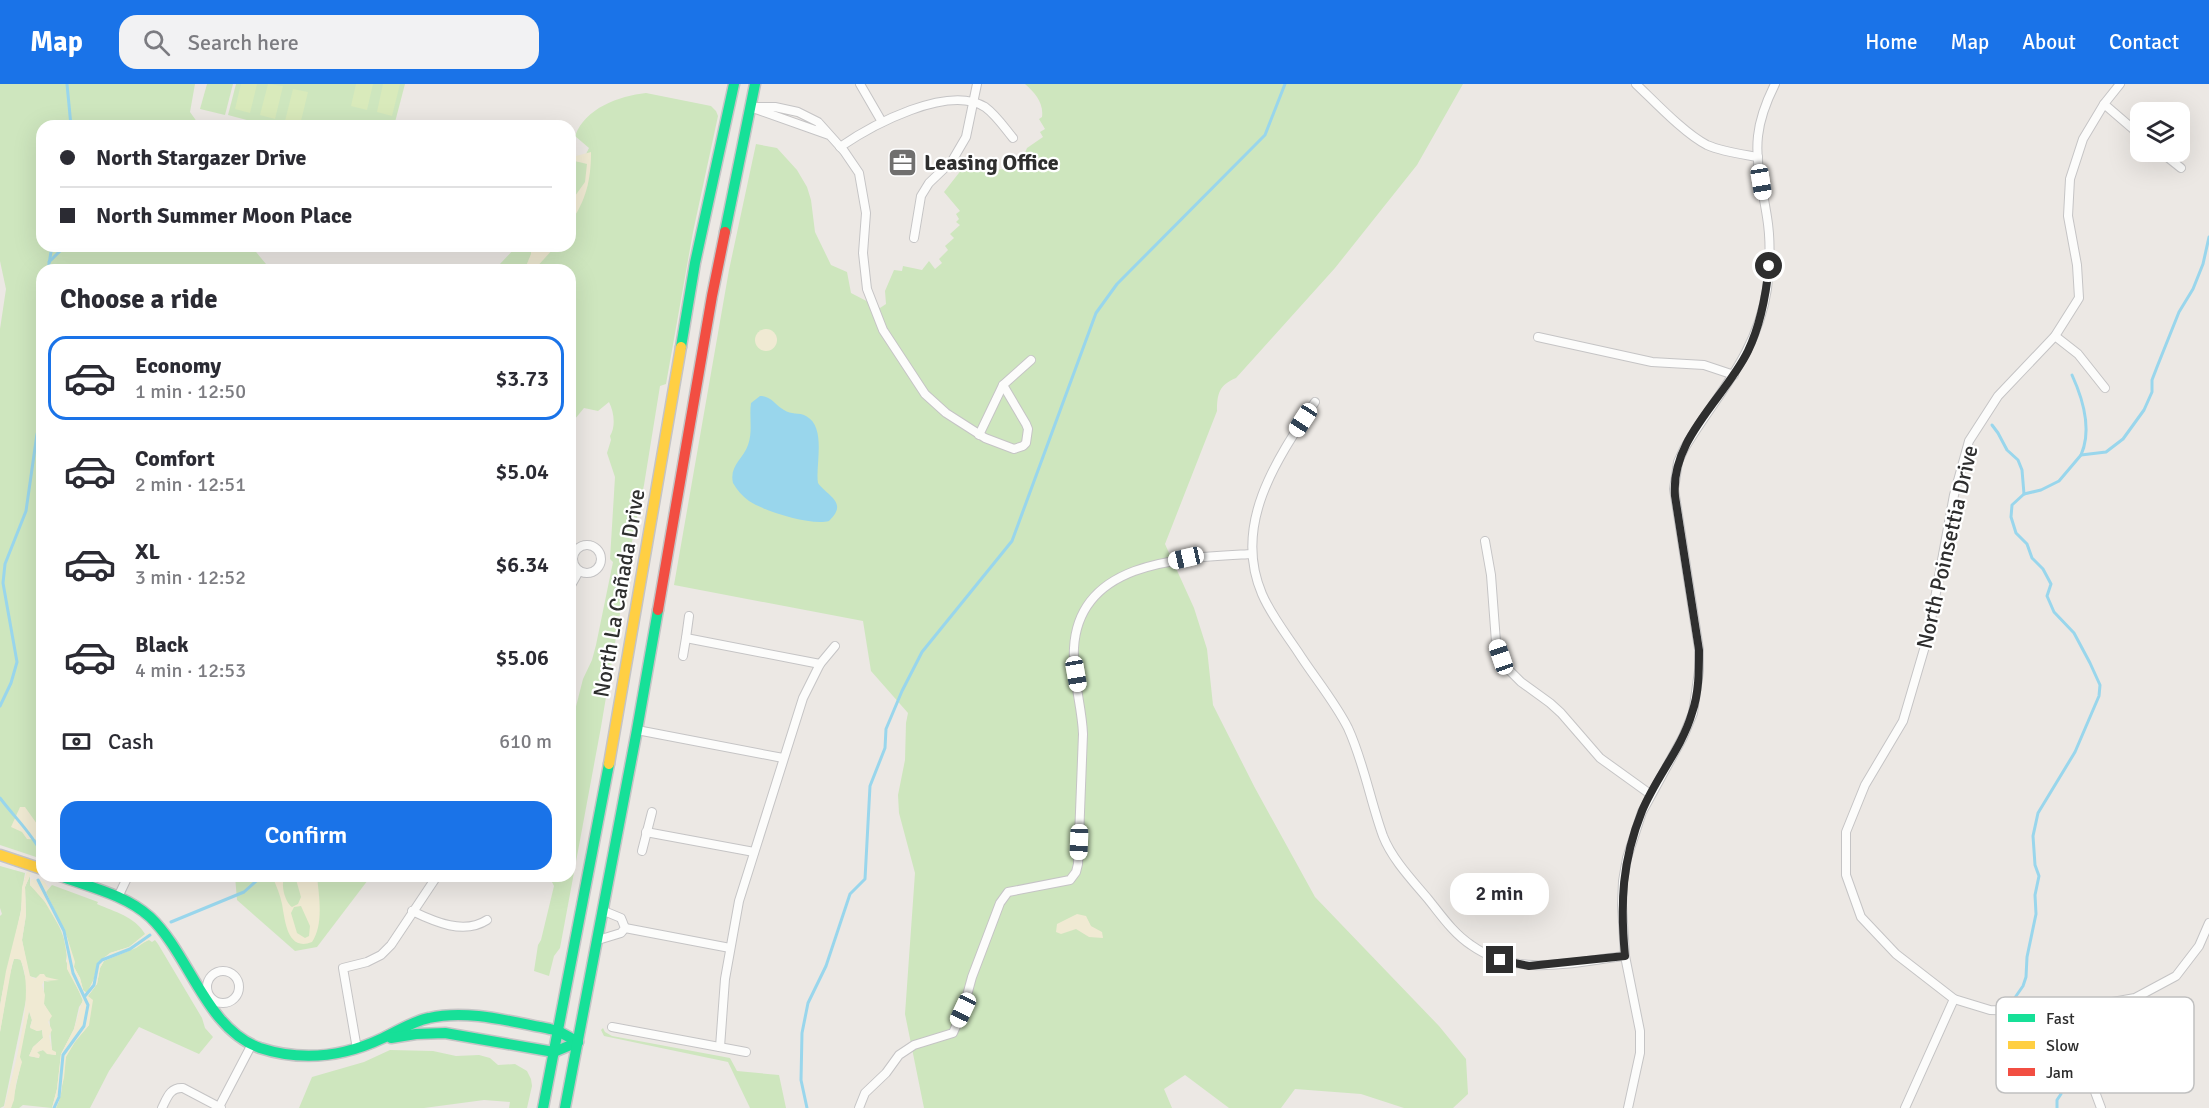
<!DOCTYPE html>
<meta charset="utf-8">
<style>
body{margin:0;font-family:Signika,sans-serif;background:#f2f2f3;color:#2b2b33;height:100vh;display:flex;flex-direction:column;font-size:22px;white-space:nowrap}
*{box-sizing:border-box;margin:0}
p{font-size:20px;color:#7c7c81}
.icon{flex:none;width:33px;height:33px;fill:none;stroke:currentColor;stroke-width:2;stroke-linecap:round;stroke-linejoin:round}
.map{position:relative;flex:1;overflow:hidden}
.drawer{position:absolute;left:36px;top:180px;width:540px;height:618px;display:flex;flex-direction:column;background:#fff;border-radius:18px;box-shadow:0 6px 24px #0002}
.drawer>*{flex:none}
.top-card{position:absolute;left:36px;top:36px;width:540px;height:132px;border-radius:18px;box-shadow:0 6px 24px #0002;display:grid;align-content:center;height:132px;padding:0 24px;background:#fff}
.buttons{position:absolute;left:2130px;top:18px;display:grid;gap:12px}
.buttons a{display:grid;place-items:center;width:60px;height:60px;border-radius:12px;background:#fff;box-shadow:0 6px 24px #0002;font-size:30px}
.end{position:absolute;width:27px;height:27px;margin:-14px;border:8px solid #2e2e2e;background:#fff;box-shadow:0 0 0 3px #fff}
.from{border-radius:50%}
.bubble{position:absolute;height:42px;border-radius:18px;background:#fff;box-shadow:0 6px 24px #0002;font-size:20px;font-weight:600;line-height:42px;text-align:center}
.car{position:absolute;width:18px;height:36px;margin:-18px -9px;border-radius:8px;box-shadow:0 0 4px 2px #0007;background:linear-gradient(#fff 24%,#345 0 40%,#fff 0 76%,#345 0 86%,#fff 0)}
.top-card b{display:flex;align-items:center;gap:21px;height:57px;font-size:22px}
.top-card b+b{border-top:2px solid #e1e1e2}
.top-card i{width:15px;height:15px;background:#2b2b33}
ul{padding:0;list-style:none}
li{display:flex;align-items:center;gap:18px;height:84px;margin:0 12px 9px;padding:0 12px;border:3px solid transparent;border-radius:18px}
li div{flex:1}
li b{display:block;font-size:22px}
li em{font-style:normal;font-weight:600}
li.current{border-color:#1a73e8}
li>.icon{width:54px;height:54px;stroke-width:1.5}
h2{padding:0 24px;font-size:27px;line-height:72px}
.pay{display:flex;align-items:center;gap:15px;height:66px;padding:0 24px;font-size:22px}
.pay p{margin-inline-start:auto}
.cta{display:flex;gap:12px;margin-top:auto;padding:12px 24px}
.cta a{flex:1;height:69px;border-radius:18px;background:#1a73e8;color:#fff;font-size:24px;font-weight:600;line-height:69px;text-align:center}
header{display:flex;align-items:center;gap:36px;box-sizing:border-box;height:84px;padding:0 30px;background:#1a73e8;color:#fff}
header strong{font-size:28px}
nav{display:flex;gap:33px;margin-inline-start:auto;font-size:21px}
.search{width:420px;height:54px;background:#f2f2f3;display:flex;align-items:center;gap:15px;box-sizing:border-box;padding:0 21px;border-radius:18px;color:#7c7c81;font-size:22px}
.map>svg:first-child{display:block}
</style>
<header>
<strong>Map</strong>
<div class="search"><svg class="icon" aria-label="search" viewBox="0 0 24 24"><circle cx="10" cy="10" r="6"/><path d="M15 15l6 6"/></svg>Search here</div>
<nav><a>Home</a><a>Map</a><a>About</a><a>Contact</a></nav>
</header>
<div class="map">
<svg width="2209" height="1024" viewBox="0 0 2209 1024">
<rect width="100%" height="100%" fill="#ece8e4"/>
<g fill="#cee6be">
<path d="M 0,0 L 195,0 L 190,28 L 200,42 L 42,42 L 42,162 L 251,162 L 266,180 L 266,186 L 42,186 L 42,775 L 0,761 L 0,245 L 6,205 L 0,177 Z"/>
<path d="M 207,0 L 233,0 L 225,31 L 200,25 Z"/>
<path d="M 236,0 L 405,0 L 394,42 L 269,42 L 228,31 Z"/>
<path d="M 1025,0 L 1463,0 L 1417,81 L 1335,184 L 1236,294 C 1219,301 1217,310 1217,327 L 1165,460 L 1194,524 L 1207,565 L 1213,621 L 1255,704 L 1315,813 L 1439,942 L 1466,975 L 1468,1010 L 1453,1024 L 1404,1024 L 1361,1010 L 1295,1005 L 1281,1024 L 1229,1024 L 1185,991 L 1164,1005 L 1172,1024 L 924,1024 L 905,930 L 915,789 L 899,729 L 898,711 L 905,676 L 906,639 L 908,629 L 871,587 L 863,537 L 674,501 L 729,186 L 756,60 L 777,64 L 797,86 L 807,103 L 811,116 L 815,148 L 831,181 L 847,188 L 851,209 L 880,224 L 886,220 L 885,207 L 894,186 L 902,187 L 903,182 L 922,186 L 929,177 L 935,185 L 942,179 L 939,175 L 948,166 L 945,162 L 954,154 L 950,150 L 960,141 L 956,138 L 959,135 L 956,130 L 960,127 L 944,108 L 962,85 L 970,88 L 1019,84 L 1027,64 L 1043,53 L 1040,48 L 1045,45 L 1039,35 L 1042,33 C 1044,19 1035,9 1025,0 Z"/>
<path d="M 646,9 L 711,22 L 716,27 L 718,32 L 693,148 L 666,300 L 660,302 L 644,401 L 633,452 L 601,643 L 560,864 L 554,872 L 549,892 L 534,887 L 538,861 L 541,856 L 554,802 L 549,792 L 570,792 L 570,708 L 575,688 L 570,677 L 570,646 L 583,595 L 592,576 L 596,561 L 613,478 L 610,475 L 615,393 L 607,369 L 611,356 L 610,352 C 616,342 614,328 609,318 L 598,327 L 584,324 L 570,341 L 570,186 L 493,186 L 492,184 L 499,181 L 517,162 L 570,162 L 570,94 L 575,77 L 582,78 L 589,64 L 575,52 C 585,24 619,12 646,9 Z"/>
<path d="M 0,782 L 25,789 C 22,803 23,817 20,831 C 14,861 5,891 0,922 L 0,832 L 2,830 L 0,824 Z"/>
<path d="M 30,792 L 30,801 C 47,815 71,855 66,877 L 83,917 L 79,923 L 74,945 L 61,970 L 57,1005 L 52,1024 L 23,1021 L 19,1024 L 11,1024 L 20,984 L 19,973 L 29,927 L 32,936 L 30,943 L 37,947 L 42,946 L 43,954 L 33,963 L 29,972 L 39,974 L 37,968 L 43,966 L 50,970 L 56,971 L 52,966 L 49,929 L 44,920 L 44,897 L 51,898 L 29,892 L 22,856 L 26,831 L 25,803 Z"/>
<path d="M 235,792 L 371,792 L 317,863 L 295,867 L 237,816 Z"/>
<path d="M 52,801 L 98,818 L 97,820 C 115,828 134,832 145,850 L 129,863 L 110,869 L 97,881 L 94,895 L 87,909 L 83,906 L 80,894 L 74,883 L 67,853 L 46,808 Z"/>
<path d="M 149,856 L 152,858 L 155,856 L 158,860 L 202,934 L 205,944 L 213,953 L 199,970 L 139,943 L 109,987 L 90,1024 L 56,1024 C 65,1008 61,989 66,972 C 70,960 81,951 89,941 L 88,912 L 97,900 L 100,884 L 104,877 Z"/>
<path d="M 14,874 L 21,876 L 26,896 L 26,916 L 4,1022 L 0,1024 L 0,948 L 9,894 Z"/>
<path d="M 603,944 L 605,948 L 612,952 L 730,974 L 737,987 L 779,991 L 786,1024 L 750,1024 L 728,978 L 604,952 L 601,946 Z"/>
<path d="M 390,966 L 433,967 L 456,972 L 479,971 L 490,974 L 498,981 L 515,980 L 527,987 L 531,995 L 532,1002 L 527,1024 L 509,1024 L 510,1018 L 484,1016 L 424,1024 L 299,1024 L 312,993 L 364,978 Z"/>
</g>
<g fill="#f0ead3" fill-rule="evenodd">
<path d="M 591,68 C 591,96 586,117 570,139 L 570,119 L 585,98 L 587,80 L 575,77 L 570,94 L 570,83 L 576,72 Z"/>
<path d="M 531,162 L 554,164 L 534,186 L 515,186 L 526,182 L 531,170 Z"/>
<circle cx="766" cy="256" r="11"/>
<path d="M 20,723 L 25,723 L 42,747 L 42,756 L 27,755 L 22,748 L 11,743 Z"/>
<path d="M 27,787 L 31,789 L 25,803 L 26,831 L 22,856 L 30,892 L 35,895 L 40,890 L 44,890 L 46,893 L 59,896 L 44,897 L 42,901 L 45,911 L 44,920 L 52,932 L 48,938 L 52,946 L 49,952 L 52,966 L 56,968 L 56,971 L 47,970 L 43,966 L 37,968 L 40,971 L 39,974 L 29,972 L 33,963 L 43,954 L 42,946 L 37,947 L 30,944 L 32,936 L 29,927 L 20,973 L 22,978 L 16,999 L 14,1016 L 11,1024 L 4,1024 C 13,988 37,907 20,875 L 14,875 L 12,881 L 0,948 L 0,922 L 6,887 L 21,827 L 22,803 Z"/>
<path d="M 272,792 L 285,792 C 280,800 285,818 292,823 L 298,820 L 301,813 L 295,792 L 317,792 C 319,812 324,841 312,858 C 287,868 285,836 282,820 C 280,810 276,801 272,792 ZM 301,822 L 310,842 L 309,852 L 305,854 L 297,849 L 291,829 L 294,823 Z"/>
<path d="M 31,795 L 44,797 L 49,804 L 46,808 L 67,853 L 75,878 L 74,883 L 80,894 L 84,909 L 87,909 L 94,895 L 98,878 L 110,869 L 129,863 L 149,848 L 152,853 L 136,864 L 104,877 L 100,884 L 97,900 L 88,912 L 93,916 L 89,941 L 75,958 L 66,973 L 64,994 L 56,1024 L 52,1024 L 57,1005 L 61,970 L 74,945 L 83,915 L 67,885 L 67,872 L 63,849 L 45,818 L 30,801 Z"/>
<path d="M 1077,830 L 1086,832 L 1091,842 L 1102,848 L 1103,854 L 1089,853 L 1076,845 L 1061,850 L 1056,848 L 1057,840 Z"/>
</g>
<g fill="#d9eabb">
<path d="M 241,0 L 257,0 L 250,29 L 235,25 Z"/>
<path d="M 268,0 L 283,2 L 275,35 L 260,31 Z"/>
<path d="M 356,0 L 373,0 L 367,26 L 351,22 Z"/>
<path d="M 383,0 L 400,0 L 392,32 L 377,28 Z"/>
<path d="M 293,5 L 308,8 L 300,41 L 285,37 Z"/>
</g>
<path fill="#99d6ec" d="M 760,312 C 771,312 775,321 784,326 C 791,331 799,328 806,332 C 827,343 815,382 818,399 C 827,412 849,418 829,437 C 811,442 764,427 749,417 C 742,412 737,406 733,399 C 729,382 743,375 748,361 C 753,347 749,333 751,319 Z"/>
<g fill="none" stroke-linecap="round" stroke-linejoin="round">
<g stroke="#99d6ec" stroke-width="3">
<path d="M 67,0 L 71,42"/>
<path d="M 49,178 L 65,162"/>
<path d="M 48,186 L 52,162"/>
<path d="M 2072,291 C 2083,315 2092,346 2081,371"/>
<path d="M 1992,341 L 1998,349 L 2007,366 L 2018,376 L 2022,386 L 2024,410"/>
<path d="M 0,622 L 11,599 L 17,578 L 3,499 L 5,480 L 26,427 L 37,350 L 42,338 L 40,297 L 42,285"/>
<path d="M 0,714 C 14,733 32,749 42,770"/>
<path d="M 38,796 L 64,847 L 73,889 L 88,921 L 84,942 L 63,971 L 59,1013 L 54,1024"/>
<path d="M 171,838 L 244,808 L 262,792"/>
<path d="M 85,912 L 94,901 L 98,880 L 102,876 L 130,865 L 150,851"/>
<path d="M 2014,915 L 2023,902 L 2026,893 L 2027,873 L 2036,830 L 2035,811 L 2039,792 L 2035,781 L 2033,752 L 2038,729 L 2075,668 L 2099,612 L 2100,601 L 2090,579 L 2074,549 L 2054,528 L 2047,512 L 2051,500 L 2043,485 L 2032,474 L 2027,460 L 2016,449 L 2011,433 L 2012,421 L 2024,410 L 2041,406 L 2059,397 L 2081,371 L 2106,368 L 2123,355 L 2144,326 L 2152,308 L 2152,296 L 2157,283 L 2179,228 L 2193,205 L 2203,180 L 2209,153"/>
<path d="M 2018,943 C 2025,957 2037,967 2046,978 C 2050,984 2057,1002 2061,1010 L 2057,1016 L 2057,1024"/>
<path d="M 807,1024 L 801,996 L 802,949 L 808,919 L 826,882 L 850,810 L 865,795 L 870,702 L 885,664 L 886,645 L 902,607 L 922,568 L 1012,457 L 1096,229 L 1117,200 L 1265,51 L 1285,0"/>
</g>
<defs>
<g id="street">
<path d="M 860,0 L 882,38"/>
<path d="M 1636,0 C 1655,18 1685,50 1707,61 C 1723,68 1741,70 1758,73"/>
<path d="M 2120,0 L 2104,20 L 2083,55 L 2070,95 L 2068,132 L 2077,181 L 2079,214 L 2055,252 L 1998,312 L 1969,357 L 1954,411 L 1928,552 L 1903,637 L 1865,701 L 1846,748 L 1846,791 L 1861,833 L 1896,870 L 1954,915 L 1990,926 L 2024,927 L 2068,926 L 2135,914 L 2176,892 L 2199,862 L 2209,839"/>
<path d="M 2104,20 L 2140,51"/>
<path d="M 829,51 L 750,23 L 775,23 L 798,28 L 818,38 L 844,67 L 859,89 L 866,129 L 863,169 L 867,205 L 883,246 L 925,310 L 946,329 L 985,354 L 1014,365 L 1023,362 L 1026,359 L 1028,345 L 1026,340 L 1003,301"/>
<path d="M 840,63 C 872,41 948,0 985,23 C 996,31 1004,43 1013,54"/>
<path d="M 2161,68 L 2181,84"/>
<path d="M 914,154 L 921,112 L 929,99 L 952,77 L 966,53 L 977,0"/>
<path d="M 2055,252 L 2078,270 L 2105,304"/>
<path d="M 1538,253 L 1652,278 L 1704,281 L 1734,291"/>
<path d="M 1315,318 C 1277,375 1232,440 1262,510 C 1271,531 1286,550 1298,568 C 1314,593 1335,618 1348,644 C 1364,679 1370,716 1383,752 C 1392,775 1412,796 1428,815 C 1441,831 1453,849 1471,861 C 1517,894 1573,878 1625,872"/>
<path d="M 979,351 L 1003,301 L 1031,276"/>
<path d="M 1485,457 L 1491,491 L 1496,558 L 1501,573 L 1509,586 L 1521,598 L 1550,619 L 1561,629 L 1600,674 L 1650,710"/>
<circle cx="587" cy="475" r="14"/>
<path d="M 570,503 L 579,487"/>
<path d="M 689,532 L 686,554 L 820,580"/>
<path d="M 683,572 L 686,554"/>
<path d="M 637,646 L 783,674"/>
<path d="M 646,748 L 754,768"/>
<path d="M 642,767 L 652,728"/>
<path d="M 118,813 L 128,792"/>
<path d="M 412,827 C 435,838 464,851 487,836"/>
<path d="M 625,844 L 730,864"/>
<path d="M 598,856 L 621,849 L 625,844 L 621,834 L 604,827"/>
<circle cx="223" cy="903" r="16"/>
<path d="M 2077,925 L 2091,997 L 2101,1024"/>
<path d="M 612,943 L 746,968"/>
<path d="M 720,963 L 725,895 L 739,817 L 803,614 L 820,580 L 835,562"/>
<path d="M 357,965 L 343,884 L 367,878 L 381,871 L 391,861 L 437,792"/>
<path d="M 219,1023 L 252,960"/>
<path d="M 162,1024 C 167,1014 170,1003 183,1004 L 221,1024"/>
<path d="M 859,1024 L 865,1009 L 886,989 L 899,971 L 914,961 L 953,949 L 963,926 L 972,893 L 1000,819 L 1008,808 L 1070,796 L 1076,788 L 1078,780 L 1083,650 C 1082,622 1072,593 1074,564 C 1079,475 1185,474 1252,470"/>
<path d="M 1628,1024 L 1640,969 L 1640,947 L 1625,872 L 1622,821 L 1623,797 L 1627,774 L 1642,728 L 1683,653 L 1693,629 L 1699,587 L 1699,565 L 1674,405 L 1678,378 L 1684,365 C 1716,311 1757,271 1767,205 C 1770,181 1771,157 1767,133 C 1763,106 1755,79 1758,52 C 1760,33 1767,16 1775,0"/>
<path d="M 1905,1024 L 1954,915"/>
</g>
<g id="fast">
<path d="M 725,148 L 755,0"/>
<path d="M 681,263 L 695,179 L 734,0"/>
<path d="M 60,792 C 90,803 126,811 150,833 C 190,871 206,945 260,964 C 303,978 343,973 383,954 C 398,947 413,937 429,934 C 468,925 512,938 550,945 L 558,947 L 578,958"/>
<path d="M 391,954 L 416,950 L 445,949 L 554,968 L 578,958"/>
<path d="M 543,1024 L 609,680"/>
<path d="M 565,1024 L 637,646 L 658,526"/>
</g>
<g id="slow">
<path d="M 609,680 L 681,263"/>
<path d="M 0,771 L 42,785"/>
</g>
<path id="jam" d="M 658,526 L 712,212 L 725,148"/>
</defs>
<use href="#street" stroke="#c5c4c5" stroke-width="10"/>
<use href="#fast" stroke="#c5c4c5" stroke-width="13"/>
<use href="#slow" stroke="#c5c4c5" stroke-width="13"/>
<use href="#jam" stroke="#c5c4c5" stroke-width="13"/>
<use href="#street" stroke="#fcfcfb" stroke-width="8"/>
<use href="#fast" stroke="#16e098" stroke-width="10"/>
<use href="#slow" stroke="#ffcf43" stroke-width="10"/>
<use href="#jam" stroke="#f24e42" stroke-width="10"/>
</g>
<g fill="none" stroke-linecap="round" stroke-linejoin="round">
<path stroke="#2e2e2e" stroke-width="8" d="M 1500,876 L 1529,882 L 1625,872 C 1620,819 1622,777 1642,727 C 1656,693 1682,664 1692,629 C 1699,609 1699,587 1699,566 L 1675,412 C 1670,355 1725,314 1748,267 C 1761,240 1766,211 1769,182"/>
</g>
<defs>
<symbol id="office-square" viewBox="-11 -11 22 22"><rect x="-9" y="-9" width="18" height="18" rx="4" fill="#706f6e" stroke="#fff"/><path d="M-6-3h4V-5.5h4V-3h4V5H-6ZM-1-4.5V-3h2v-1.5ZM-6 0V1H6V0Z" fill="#fff"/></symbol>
</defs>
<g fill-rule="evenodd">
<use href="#office-square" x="886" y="62" width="33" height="33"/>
</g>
<g text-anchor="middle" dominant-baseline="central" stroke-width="4.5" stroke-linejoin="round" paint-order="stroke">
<g font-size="22" font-weight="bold" fill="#2e2e2e" stroke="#fff" text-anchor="start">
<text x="924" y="78">Leasing Office</text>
</g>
<g font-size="22" fill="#2e2e2e" stroke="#fff">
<text transform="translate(1947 463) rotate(-77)">North Poinsettia Drive</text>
<text transform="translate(619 509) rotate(-80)">North La Cañada Drive</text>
</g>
</g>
<rect x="1996" y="913" width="198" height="96" rx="9" fill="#fff" stroke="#c0c0c0" stroke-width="1.5"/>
<rect x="2008" y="930" width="27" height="8" fill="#16e098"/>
<rect x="2008" y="957" width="27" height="8" fill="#ffcf43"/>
<rect x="2008" y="984" width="27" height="8" fill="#f24e42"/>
<g font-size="16" fill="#2e2e2e">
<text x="2046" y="940">Fast</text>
<text x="2046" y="967">Slow</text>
<text x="2046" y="994">Jam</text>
</g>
</svg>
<div class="buttons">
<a><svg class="icon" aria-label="layers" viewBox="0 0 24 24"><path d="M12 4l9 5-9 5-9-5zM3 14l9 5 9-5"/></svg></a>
</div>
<i class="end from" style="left:1769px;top:182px"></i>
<i class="end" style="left:1500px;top:876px"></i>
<div class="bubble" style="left:1450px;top:789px;width:99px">2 min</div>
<i class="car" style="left:1761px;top:98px;rotate:171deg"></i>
<i class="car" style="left:1303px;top:336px;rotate:213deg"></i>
<i class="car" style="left:1186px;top:474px;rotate:257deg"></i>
<i class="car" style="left:1501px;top:573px;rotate:341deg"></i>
<i class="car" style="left:1076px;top:590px;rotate:170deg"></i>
<i class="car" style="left:1079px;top:758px;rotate:182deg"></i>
<i class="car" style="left:963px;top:926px;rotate:205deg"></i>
<div class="top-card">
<b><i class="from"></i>North Stargazer Drive</b>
<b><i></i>North Summer Moon Place</b>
</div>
<section class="drawer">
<h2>Choose a ride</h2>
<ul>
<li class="current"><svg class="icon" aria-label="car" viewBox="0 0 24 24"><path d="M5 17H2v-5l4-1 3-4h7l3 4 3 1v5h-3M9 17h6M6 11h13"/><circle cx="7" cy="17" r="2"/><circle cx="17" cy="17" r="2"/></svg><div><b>Economy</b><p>1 min · 12:50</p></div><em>$3.73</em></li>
<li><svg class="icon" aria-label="car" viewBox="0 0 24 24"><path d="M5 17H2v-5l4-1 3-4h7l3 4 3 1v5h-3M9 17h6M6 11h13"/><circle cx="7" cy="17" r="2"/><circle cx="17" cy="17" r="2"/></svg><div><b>Comfort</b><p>2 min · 12:51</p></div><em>$5.04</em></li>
<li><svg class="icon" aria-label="car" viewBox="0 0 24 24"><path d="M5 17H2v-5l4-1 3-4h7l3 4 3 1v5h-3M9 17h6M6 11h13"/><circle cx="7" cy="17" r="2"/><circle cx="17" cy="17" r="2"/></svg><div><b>XL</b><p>3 min · 12:52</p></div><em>$6.34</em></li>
<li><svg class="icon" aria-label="car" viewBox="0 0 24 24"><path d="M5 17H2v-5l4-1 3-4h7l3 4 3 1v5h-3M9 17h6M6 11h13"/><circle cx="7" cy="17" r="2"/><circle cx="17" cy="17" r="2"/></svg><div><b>Black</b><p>4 min · 12:53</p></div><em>$5.06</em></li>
</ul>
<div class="pay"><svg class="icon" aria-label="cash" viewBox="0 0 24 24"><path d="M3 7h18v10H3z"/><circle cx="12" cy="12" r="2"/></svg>Cash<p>610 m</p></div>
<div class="cta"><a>Confirm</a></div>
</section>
</div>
